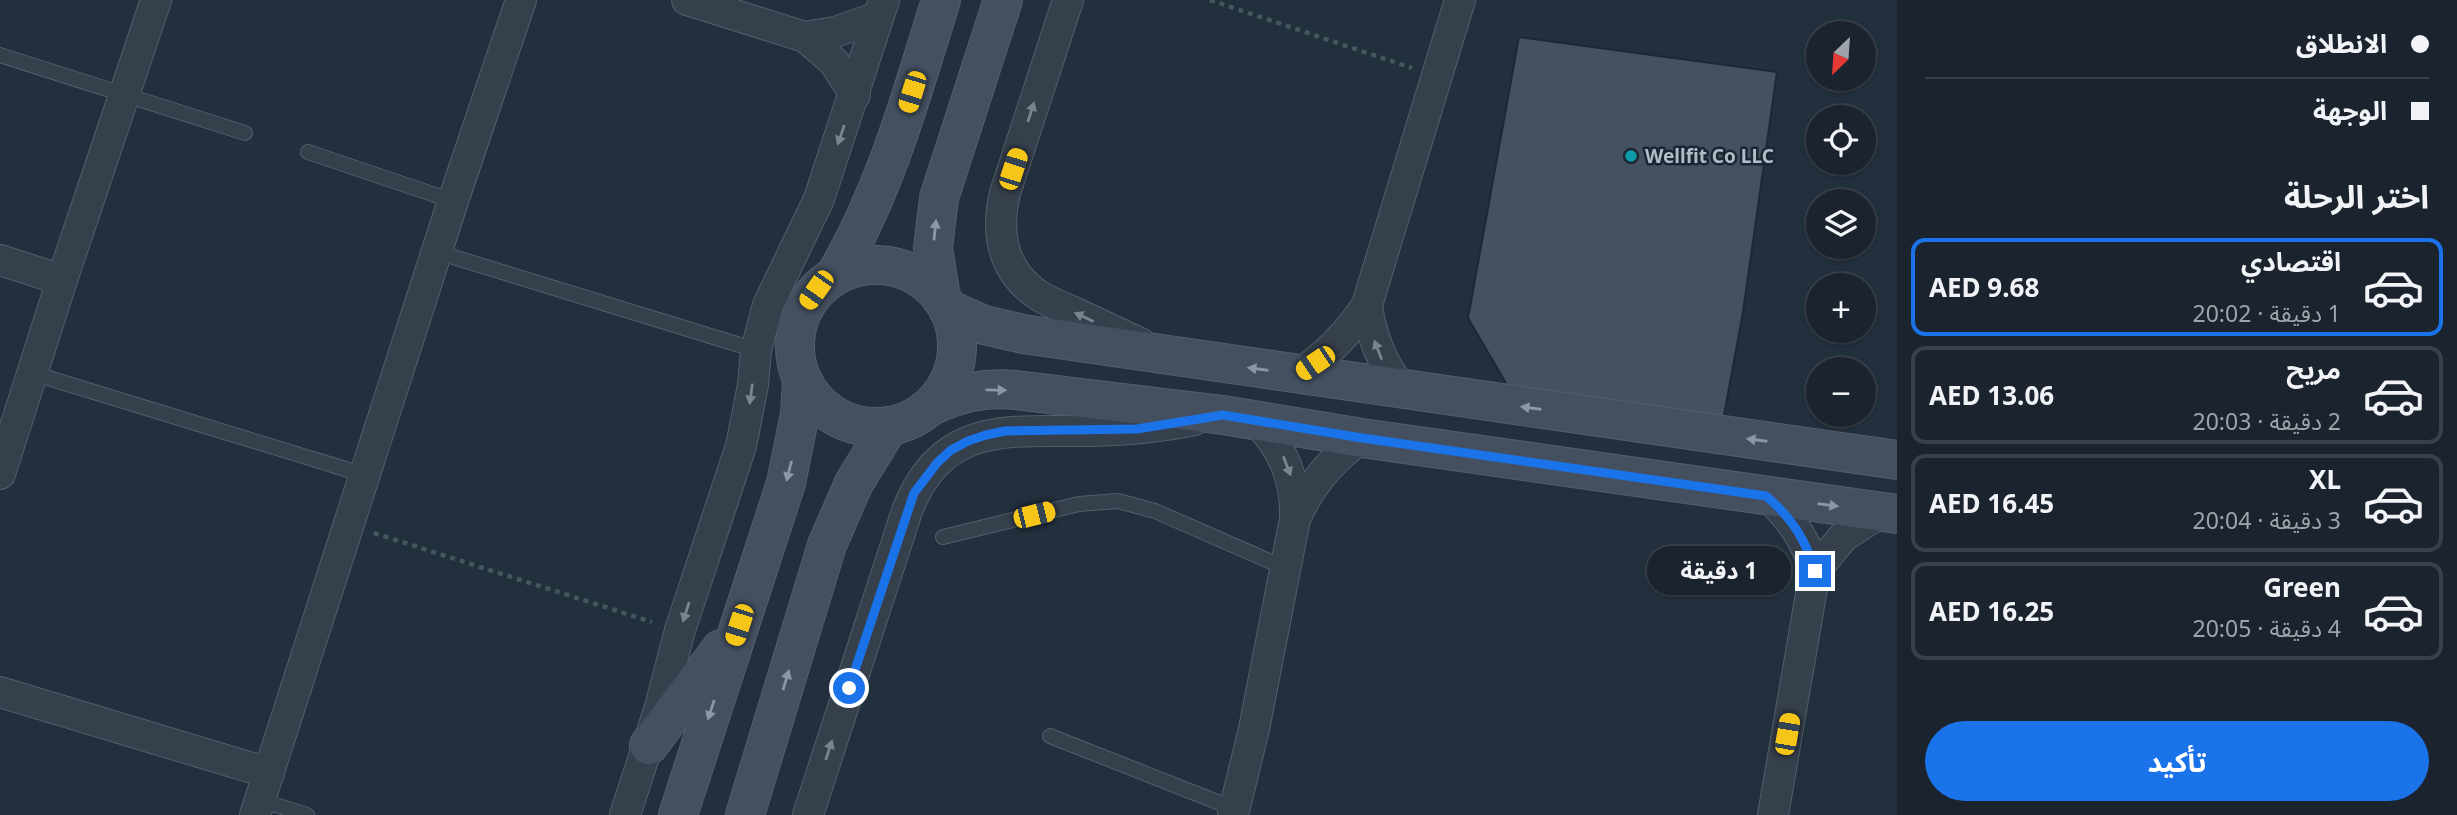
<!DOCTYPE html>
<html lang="ar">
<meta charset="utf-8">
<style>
body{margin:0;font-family:"Noto Sans","Noto Sans Arabic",sans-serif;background:#272f3a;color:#f1f3f6;direction:rtl;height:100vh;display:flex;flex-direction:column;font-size:26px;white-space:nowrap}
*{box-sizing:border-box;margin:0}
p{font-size:23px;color:#9fa4aa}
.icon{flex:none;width:38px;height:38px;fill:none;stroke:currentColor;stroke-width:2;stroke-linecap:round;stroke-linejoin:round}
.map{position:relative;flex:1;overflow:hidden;direction:ltr}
.side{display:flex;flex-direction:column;background:#1a232e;width:560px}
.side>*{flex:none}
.banner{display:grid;align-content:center;height:154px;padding:0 28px;background:#1a232e}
.needle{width:46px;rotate:205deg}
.fabs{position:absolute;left:1806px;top:21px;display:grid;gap:14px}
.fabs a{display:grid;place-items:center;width:70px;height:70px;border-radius:50%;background:#1a232e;box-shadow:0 2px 5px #0004,0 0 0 2px #38404a;font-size:35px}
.end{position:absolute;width:32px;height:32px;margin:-16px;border:9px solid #1a73e8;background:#fff;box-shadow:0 0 0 4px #fff}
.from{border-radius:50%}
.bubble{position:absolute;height:49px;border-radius:24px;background:#1a232e;box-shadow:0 2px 5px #0004,0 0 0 2px #38404a;font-size:23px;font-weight:700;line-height:49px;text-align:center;direction:rtl}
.car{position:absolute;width:21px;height:42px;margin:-21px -10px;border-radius:9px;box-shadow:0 0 5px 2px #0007;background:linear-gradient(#f5c518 24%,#345 0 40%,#f5c518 0 76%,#345 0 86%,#f5c518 0)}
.banner b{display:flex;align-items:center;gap:24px;height:66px;font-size:26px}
.banner b+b{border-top:2px solid #38404a}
.banner i{width:18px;height:18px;background:#f1f3f6}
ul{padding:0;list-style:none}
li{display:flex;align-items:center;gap:21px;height:98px;margin:0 14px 10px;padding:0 14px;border:4px solid #38404a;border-radius:14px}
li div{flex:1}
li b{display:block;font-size:26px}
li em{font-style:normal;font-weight:700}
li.active{border-color:#1a73e8}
li>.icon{width:63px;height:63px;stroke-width:1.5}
h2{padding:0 28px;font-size:32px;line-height:84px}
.button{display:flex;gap:14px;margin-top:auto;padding:14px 28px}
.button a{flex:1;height:80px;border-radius:42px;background:#1a73e8;color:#fff;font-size:28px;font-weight:700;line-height:80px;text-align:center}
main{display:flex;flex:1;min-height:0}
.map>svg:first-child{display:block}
</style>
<main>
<section class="side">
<div class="banner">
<b><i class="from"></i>الانطلاق</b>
<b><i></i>الوجهة</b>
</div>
<h2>اختر الرحلة</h2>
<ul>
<li class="active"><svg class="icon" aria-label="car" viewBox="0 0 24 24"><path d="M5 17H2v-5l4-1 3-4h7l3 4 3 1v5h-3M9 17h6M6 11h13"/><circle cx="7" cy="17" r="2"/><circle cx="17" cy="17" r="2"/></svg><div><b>اقتصادي</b><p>1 دقيقة · 20:02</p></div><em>AED 9.68</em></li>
<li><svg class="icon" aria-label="car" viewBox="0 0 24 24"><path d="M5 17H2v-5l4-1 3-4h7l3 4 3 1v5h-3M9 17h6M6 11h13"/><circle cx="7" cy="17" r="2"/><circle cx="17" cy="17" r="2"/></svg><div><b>مريح</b><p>2 دقيقة · 20:03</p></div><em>AED 13.06</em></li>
<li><svg class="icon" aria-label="car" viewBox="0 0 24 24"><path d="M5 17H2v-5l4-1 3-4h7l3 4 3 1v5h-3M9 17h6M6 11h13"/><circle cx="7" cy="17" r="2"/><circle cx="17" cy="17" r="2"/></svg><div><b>XL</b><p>3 دقيقة · 20:04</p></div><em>AED 16.45</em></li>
<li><svg class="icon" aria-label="car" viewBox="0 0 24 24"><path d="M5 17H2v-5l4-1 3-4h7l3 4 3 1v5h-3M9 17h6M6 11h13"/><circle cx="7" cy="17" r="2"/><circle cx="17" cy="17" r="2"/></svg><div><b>Green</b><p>4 دقيقة · 20:05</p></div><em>AED 16.25</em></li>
</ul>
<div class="button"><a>تأكيد</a></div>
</section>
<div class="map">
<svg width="1897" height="815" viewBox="0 0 1897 815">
<rect width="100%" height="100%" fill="#222f3d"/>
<path fill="#435161" stroke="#1d2834" stroke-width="2" d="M 1519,37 L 1777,72 L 1743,312 L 1722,426 L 1514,397 L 1468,318 Z"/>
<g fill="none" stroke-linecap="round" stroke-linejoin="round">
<defs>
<g id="service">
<path d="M 0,55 L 245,133"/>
<path d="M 308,152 L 453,201"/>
<path d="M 437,252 L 756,350"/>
<path d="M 32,373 L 365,475"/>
<path d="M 943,537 L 1079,504 L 1118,501 L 1155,511 L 1285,568"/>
<path d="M 1050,736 L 1235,809"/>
<path d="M 260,800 L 307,815"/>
</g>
<g id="minor">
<path d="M 687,0 L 805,37 L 834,62 L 855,95"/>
<path d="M 1068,0 L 1005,193 C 995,235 1003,273 1041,297 C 1052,303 1064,308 1076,313 C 1097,323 1118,333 1140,343"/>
<path d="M 805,37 L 835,32 L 878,17"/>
<path d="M 0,260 L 62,280"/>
<path d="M 1367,305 C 1371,337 1382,363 1401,389"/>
<path d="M 1298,375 C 1327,355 1348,334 1367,305 L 1460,0"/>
<path d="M 0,474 L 62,280 L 156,0"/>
<path d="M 1767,496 C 1791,518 1806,540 1815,571 L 1773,815"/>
<path d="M 1295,519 C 1310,485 1331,459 1362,438"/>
<path d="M 1815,571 L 1843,537 L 1881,512"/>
<path d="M 0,692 L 269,773"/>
<path d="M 255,815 L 453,201 L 521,0"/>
<path d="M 625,815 L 660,707 L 680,630 L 741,446 L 753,385 L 756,350 L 768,305 L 819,199 L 884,0"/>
<path d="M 808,815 L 907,511 C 942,419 1012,432 1092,431 C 1126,430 1161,427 1194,420"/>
<path d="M 1233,815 L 1254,729 L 1295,519 C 1296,480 1284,449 1256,421"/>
</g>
<g id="secondary">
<circle cx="876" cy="346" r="81"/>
<path d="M 835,276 C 886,189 911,96 941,0"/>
<path d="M 941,298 L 933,248 L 939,198 L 1003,0"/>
<path d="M 948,309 L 984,325 L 1023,334 L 1897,460"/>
<path d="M 931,406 C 960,393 984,387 1016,390 L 1223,415 L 1362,438 L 1897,514"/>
<path d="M 649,745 L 721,649"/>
<path d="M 678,815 L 786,483 L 800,414 L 802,379"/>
<path d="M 745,815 L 827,545 L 854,483 L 889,426"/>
</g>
</defs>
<use href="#service" stroke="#545e6b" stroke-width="16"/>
<use href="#minor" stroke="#545e6b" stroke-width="32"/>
<use href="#secondary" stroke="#545e6b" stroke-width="40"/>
<g stroke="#42595b" stroke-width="4.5" stroke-dasharray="5 5" stroke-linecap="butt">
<path d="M 1210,0 L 1412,68"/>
<path d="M 374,533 L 652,622"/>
</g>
<use href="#service" stroke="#36404d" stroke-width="14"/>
<use href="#minor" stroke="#36404d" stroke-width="30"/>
<use href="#secondary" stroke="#445060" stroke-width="38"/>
</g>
<defs><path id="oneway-solid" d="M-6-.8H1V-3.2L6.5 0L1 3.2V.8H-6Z" transform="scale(1.75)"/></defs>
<g fill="#7a8491">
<use href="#oneway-solid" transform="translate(1031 112) rotate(-72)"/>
<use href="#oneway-solid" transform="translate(841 135) rotate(109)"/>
<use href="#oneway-solid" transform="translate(1084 317) rotate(-155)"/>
<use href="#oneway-solid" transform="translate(1378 350) rotate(-111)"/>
<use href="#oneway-solid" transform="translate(751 394) rotate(98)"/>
<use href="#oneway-solid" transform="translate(1287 466) rotate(69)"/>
<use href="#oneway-solid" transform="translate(686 612) rotate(108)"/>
<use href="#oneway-solid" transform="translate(829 750) rotate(-72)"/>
</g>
<g fill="#8c96a4">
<use href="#oneway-solid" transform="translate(935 230) rotate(-84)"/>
<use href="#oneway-solid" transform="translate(1258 369) rotate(-172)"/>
<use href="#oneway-solid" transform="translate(996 390) rotate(1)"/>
<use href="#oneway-solid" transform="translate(1531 408) rotate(-172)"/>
<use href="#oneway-solid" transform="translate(1757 440) rotate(-172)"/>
<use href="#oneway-solid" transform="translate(789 471) rotate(104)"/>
<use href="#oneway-solid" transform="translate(1828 505) rotate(8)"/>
<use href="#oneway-solid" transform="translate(786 680) rotate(-73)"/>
<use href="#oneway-solid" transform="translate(711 710) rotate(108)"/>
</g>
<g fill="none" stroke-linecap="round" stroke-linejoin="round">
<path stroke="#1a73e8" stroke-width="9" d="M 849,688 L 914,493 L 937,463 L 951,450 L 968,441 L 986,435 L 1005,431 L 1137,429 L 1223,415 L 1362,438 L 1766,496 C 1791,517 1806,540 1815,571"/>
</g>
<circle fill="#0f9aa8" stroke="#1b2632" stroke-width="2.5" cx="1631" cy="156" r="7"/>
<g text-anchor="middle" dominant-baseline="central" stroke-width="5" stroke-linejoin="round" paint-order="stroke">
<g font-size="19" font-weight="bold" fill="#b2bbc8" stroke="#1b2632" text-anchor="start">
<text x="1645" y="156">Wellfit Co LLC</text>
</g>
</g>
</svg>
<div class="fabs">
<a><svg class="needle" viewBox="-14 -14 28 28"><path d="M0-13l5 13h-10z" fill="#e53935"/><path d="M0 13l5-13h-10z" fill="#9fa4aa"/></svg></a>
<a><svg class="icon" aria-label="locate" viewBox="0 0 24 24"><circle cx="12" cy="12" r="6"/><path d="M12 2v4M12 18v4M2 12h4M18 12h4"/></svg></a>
<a><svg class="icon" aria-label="layers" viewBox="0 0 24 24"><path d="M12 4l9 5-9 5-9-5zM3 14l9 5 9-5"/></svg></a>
<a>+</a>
<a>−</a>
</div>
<i class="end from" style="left:849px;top:688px"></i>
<i class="end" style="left:1815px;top:571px"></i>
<div class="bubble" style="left:1647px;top:546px;width:144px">1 دقيقة</div>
<i class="car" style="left:912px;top:92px;rotate:197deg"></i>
<i class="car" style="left:1013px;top:169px;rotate:18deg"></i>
<i class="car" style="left:816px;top:290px;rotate:215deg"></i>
<i class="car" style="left:1315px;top:363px;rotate:236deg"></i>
<i class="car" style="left:1034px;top:515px;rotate:76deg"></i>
<i class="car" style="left:739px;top:625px;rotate:198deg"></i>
<i class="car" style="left:1787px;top:734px;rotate:10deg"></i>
</div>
</main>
